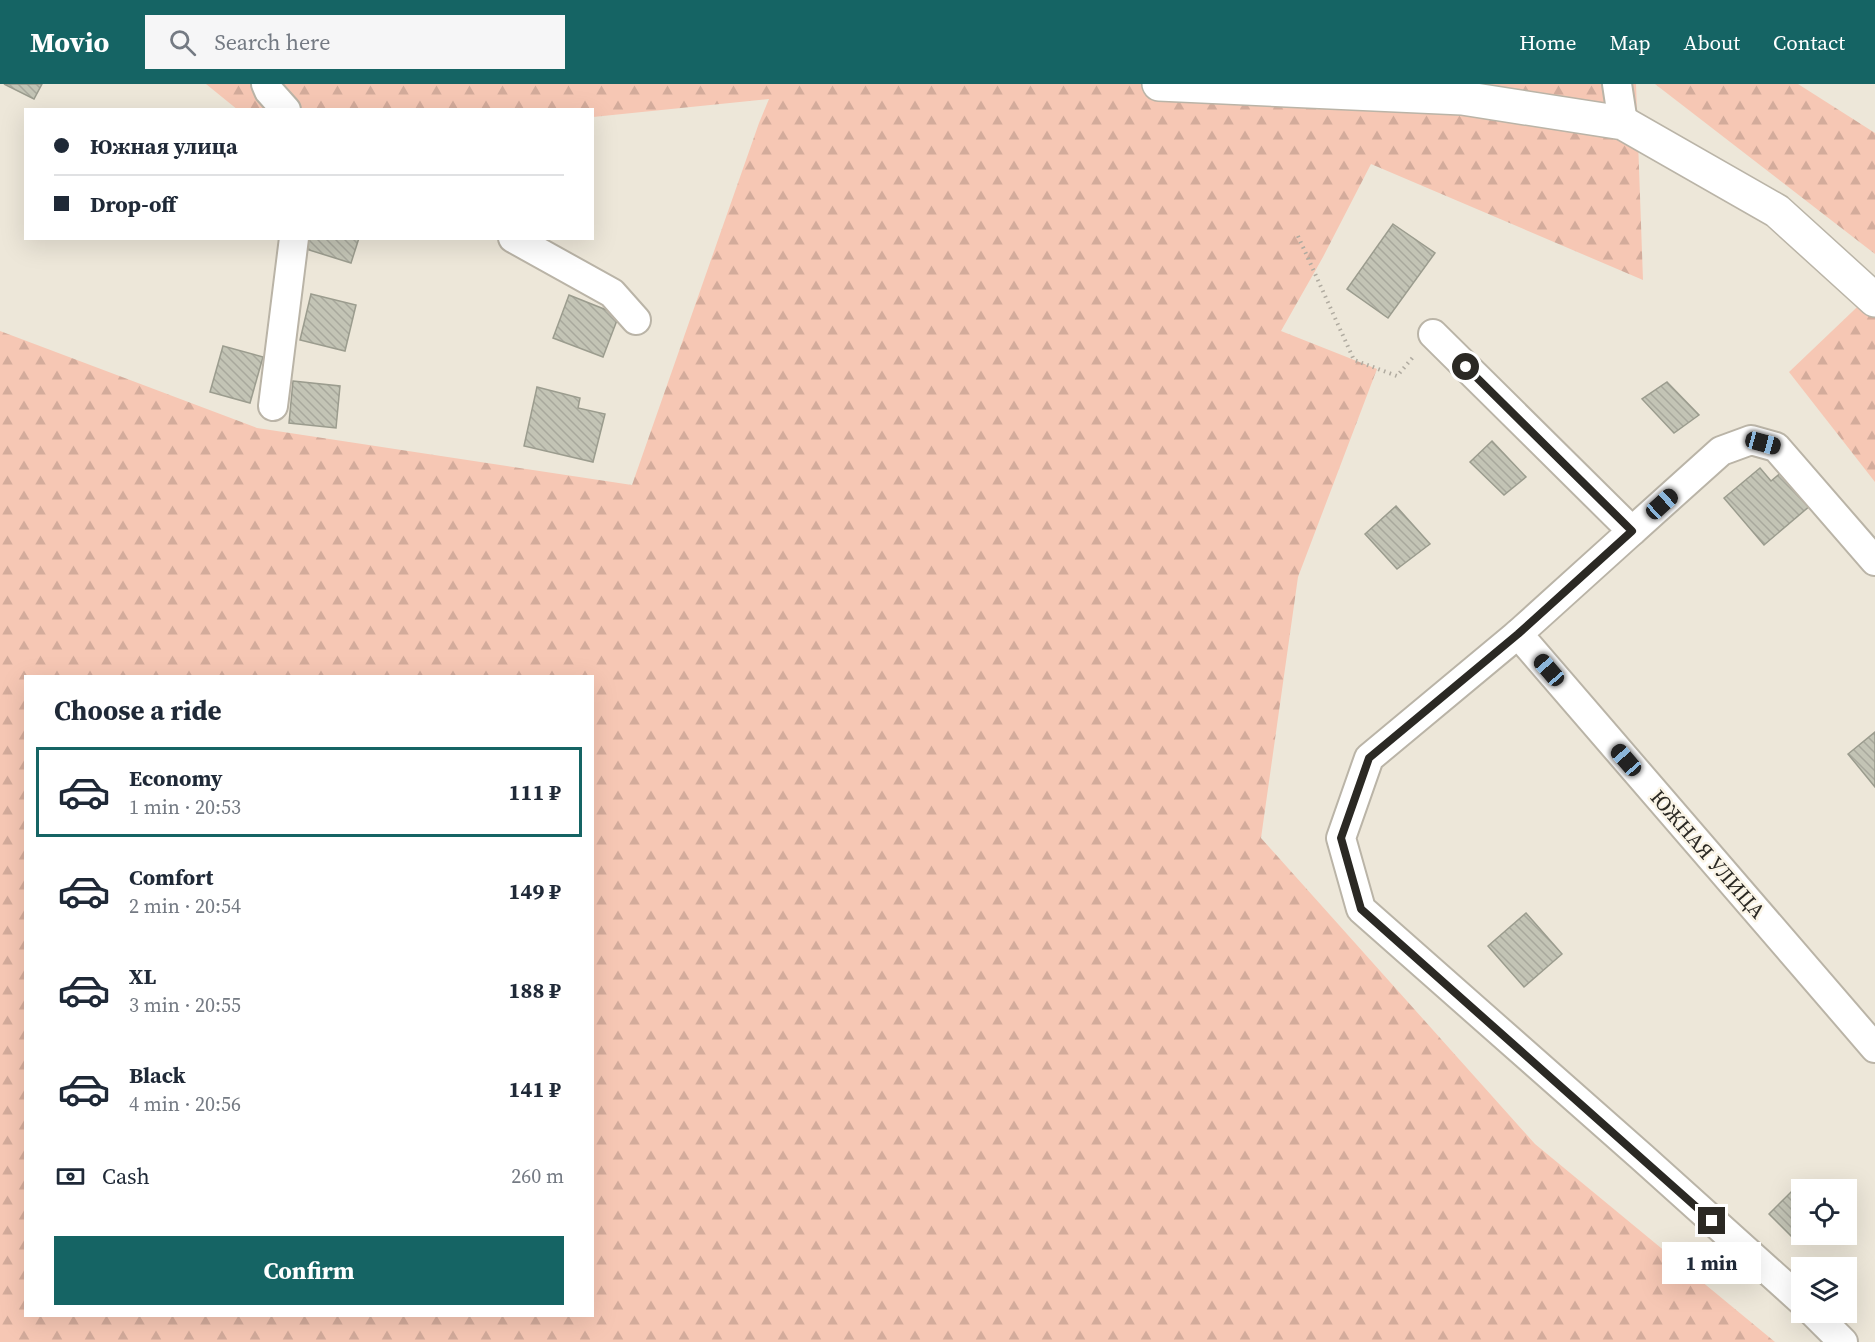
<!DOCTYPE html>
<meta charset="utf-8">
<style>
body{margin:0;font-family:"Source Serif 4",serif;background:#f6f6f7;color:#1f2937;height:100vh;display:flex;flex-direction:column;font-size:22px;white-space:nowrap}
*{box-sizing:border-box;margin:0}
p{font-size:20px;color:#747a83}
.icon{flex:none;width:33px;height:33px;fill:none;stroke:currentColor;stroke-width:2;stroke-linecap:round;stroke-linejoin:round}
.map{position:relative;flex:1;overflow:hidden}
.details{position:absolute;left:24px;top:591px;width:570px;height:642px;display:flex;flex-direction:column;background:#fff;border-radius:0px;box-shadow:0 6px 24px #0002}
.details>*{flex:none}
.guide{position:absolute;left:24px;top:24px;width:570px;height:132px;border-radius:0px;box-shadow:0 6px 24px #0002;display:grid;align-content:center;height:132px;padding:0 30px;background:#fff}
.fabs{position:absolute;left:1791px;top:1095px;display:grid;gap:12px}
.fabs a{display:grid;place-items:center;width:66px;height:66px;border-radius:0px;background:#fff;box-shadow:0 6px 24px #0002;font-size:30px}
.end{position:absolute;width:27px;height:27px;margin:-14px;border:8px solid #2b2924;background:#fff;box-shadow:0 0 0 3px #fff}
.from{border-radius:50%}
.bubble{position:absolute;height:42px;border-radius:0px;background:#fff;box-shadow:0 6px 24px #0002;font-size:20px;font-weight:700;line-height:42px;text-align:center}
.car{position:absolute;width:18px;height:36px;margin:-18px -9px;border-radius:8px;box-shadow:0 0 4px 2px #0007;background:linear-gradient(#222 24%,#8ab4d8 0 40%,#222 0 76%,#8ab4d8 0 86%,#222 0)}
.guide b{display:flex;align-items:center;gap:21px;height:57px;font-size:22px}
.guide b+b{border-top:2px solid #e0e1e3}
.guide i{width:15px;height:15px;background:#1f2937}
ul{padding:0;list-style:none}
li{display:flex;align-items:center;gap:18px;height:90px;margin:0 12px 9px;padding:0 18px;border:3px solid transparent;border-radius:0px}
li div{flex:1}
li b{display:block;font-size:22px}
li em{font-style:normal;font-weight:700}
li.active{border-color:#156464}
li>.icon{width:54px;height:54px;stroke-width:1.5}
h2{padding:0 30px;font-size:27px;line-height:72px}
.pay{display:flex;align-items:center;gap:15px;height:66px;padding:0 30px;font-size:22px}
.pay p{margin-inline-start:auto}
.action{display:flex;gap:12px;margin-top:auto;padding:12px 30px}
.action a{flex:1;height:69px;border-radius:0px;background:#156464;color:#fff;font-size:24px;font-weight:700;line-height:69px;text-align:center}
header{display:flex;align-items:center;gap:36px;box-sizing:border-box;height:84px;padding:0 30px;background:#156464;color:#fff}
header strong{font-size:28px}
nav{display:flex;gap:33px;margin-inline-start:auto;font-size:21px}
.search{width:420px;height:54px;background:#f6f6f7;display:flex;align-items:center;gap:15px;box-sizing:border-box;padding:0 21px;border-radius:0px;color:#747a83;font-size:22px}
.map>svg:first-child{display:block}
</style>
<header>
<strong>Movio</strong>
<div class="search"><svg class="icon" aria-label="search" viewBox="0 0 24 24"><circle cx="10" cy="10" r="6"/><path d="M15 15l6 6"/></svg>Search here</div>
<nav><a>Home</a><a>Map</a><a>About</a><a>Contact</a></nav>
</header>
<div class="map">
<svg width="1875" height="1258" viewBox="0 0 1875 1258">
<defs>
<pattern id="forest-firs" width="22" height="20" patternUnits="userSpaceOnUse" patternTransform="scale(1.5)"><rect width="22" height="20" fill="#f6c7b4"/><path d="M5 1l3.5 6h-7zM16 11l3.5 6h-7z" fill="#d3ab9b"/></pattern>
<pattern id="building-back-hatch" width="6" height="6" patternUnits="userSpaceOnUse" patternTransform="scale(1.5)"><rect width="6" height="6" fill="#c3c4b5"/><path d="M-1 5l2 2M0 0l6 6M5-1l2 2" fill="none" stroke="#a8a89c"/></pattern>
</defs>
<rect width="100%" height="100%" fill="#ede7d9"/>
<g fill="url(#forest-firs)" fill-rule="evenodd">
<path d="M 206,0 L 1636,0 L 1643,196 L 1371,80 L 1323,173 L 1281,247 L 1377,285 L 1298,493 L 1261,754 L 1535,1060 L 1775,1258 L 0,1258 L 0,247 L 257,344 L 632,401 L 759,39 L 769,15 L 593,33 L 592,26 L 238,26 ZM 26,592 L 592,592 L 592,1232 L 26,1232 Z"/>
<path d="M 1655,0 L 1798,0 L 1875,49 L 1875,170 Z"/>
<path d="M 1875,206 L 1875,398 L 1789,288 Z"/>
</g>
<g fill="url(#building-back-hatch)" stroke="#9b9c8e" stroke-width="1.5">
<path d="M 4,0 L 42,0 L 34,15 Z"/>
<path d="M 1393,140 L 1435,169 L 1388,234 L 1347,205 Z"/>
<path d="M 309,154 L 359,154 L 351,179 L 306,165 Z"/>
<path d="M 311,210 L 356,221 L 345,267 L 300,256 Z"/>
<path d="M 569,211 L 619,231 L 603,273 L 553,254 Z"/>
<path d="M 223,262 L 263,273 L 250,319 L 210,308 Z"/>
<path d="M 293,297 L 340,302 L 336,344 L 289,339 Z"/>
<path d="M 1667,298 L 1699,331 L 1674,349 L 1642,315 Z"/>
<path d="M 537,303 L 580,314 L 578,324 L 605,330 L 593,378 L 524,362 Z"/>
<path d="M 1492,357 L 1526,393 L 1504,411 L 1470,378 Z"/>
<path d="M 1760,384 L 1771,397 L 1783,387 L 1811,421 L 1764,461 L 1724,414 Z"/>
<path d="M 1396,422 L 1430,460 L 1397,485 L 1365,450 Z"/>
<path d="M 1875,648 L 1875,703 L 1848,670 Z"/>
<path d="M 1526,829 L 1562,870 L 1524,903 L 1488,862 Z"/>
<path d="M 1801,1098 L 1808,1106 L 1802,1106 L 1802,1150 L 1795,1156 L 1769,1130 Z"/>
</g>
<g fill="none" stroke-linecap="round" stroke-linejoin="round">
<defs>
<g id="street">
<path d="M 266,0 L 269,7 L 286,26"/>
<path d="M 1617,0 L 1623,39"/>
<path d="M 513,154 L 612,209 L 636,236"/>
<path d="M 1433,250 L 1632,447 L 1518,550 L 1875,964"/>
<path d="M 273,322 L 294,154"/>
<path d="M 1632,447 L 1721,367 L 1751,356 L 1776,363 L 1875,477"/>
<path d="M 1518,550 L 1369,674 L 1341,754 L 1361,825 L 1643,1074 L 1802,1217"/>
<path d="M 1813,1228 L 1843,1258"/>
</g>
<path id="secondary" d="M 1159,0 L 1462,14 L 1623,39 L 1777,127 L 1875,216"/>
</defs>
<use href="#street" stroke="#bab4a7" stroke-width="32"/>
<use href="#secondary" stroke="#bab4a7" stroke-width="36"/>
<path stroke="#b0aba0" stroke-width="4" stroke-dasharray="1.5 4.5" stroke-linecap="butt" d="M 1298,152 L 1354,276 L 1397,292 L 1414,272"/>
<use href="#street" stroke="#fff" stroke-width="28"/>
<use href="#secondary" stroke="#fff" stroke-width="33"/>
</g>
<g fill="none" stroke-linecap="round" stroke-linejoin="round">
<path stroke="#2b2924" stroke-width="8" d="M 1466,283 L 1632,447 L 1518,550 L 1369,674 L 1341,754 L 1361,825 L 1712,1137"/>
</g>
<g text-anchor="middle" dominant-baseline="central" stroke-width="5" stroke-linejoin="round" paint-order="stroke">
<g font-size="21" fill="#2b2924" stroke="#faf4e6">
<text transform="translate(1708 770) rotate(49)">ЮЖНАЯ УЛИЦА</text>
</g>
</g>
</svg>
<div class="fabs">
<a><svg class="icon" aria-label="locate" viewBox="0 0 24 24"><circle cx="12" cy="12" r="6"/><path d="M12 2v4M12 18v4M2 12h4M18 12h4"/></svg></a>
<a><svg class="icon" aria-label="layers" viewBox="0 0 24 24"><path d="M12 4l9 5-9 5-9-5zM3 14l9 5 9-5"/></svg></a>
</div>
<i class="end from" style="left:1466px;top:283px"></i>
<i class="end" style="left:1712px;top:1137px"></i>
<div class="bubble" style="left:1662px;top:1158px;width:99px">1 min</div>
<i class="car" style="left:1763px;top:359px;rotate:105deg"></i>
<i class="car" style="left:1662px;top:420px;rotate:48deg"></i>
<i class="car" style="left:1549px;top:586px;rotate:319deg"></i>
<i class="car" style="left:1626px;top:676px;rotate:319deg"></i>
<div class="guide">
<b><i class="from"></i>Южная улица</b>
<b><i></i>Drop-off</b>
</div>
<section class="details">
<h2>Choose a ride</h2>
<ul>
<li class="active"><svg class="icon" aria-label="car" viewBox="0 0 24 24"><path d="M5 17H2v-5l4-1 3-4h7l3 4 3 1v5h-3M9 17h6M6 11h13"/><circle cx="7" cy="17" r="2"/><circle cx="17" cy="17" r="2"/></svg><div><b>Economy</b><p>1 min · 20:53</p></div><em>111 ₽</em></li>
<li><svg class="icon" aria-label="car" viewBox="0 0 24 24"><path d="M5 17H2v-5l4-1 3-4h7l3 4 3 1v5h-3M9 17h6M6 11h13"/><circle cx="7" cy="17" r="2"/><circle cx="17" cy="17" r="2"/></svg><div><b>Comfort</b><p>2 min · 20:54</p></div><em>149 ₽</em></li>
<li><svg class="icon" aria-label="car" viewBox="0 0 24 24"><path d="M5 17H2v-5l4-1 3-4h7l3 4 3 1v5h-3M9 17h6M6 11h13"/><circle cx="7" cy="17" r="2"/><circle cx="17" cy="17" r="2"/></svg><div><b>XL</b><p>3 min · 20:55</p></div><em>188 ₽</em></li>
<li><svg class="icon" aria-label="car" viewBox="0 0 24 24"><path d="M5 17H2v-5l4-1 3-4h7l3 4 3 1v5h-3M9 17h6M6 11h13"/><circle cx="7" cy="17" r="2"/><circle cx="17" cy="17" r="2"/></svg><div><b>Black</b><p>4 min · 20:56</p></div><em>141 ₽</em></li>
</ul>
<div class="pay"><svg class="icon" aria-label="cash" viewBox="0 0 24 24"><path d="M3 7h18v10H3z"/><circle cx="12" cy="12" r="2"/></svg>Cash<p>260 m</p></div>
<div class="action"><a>Confirm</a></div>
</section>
</div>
